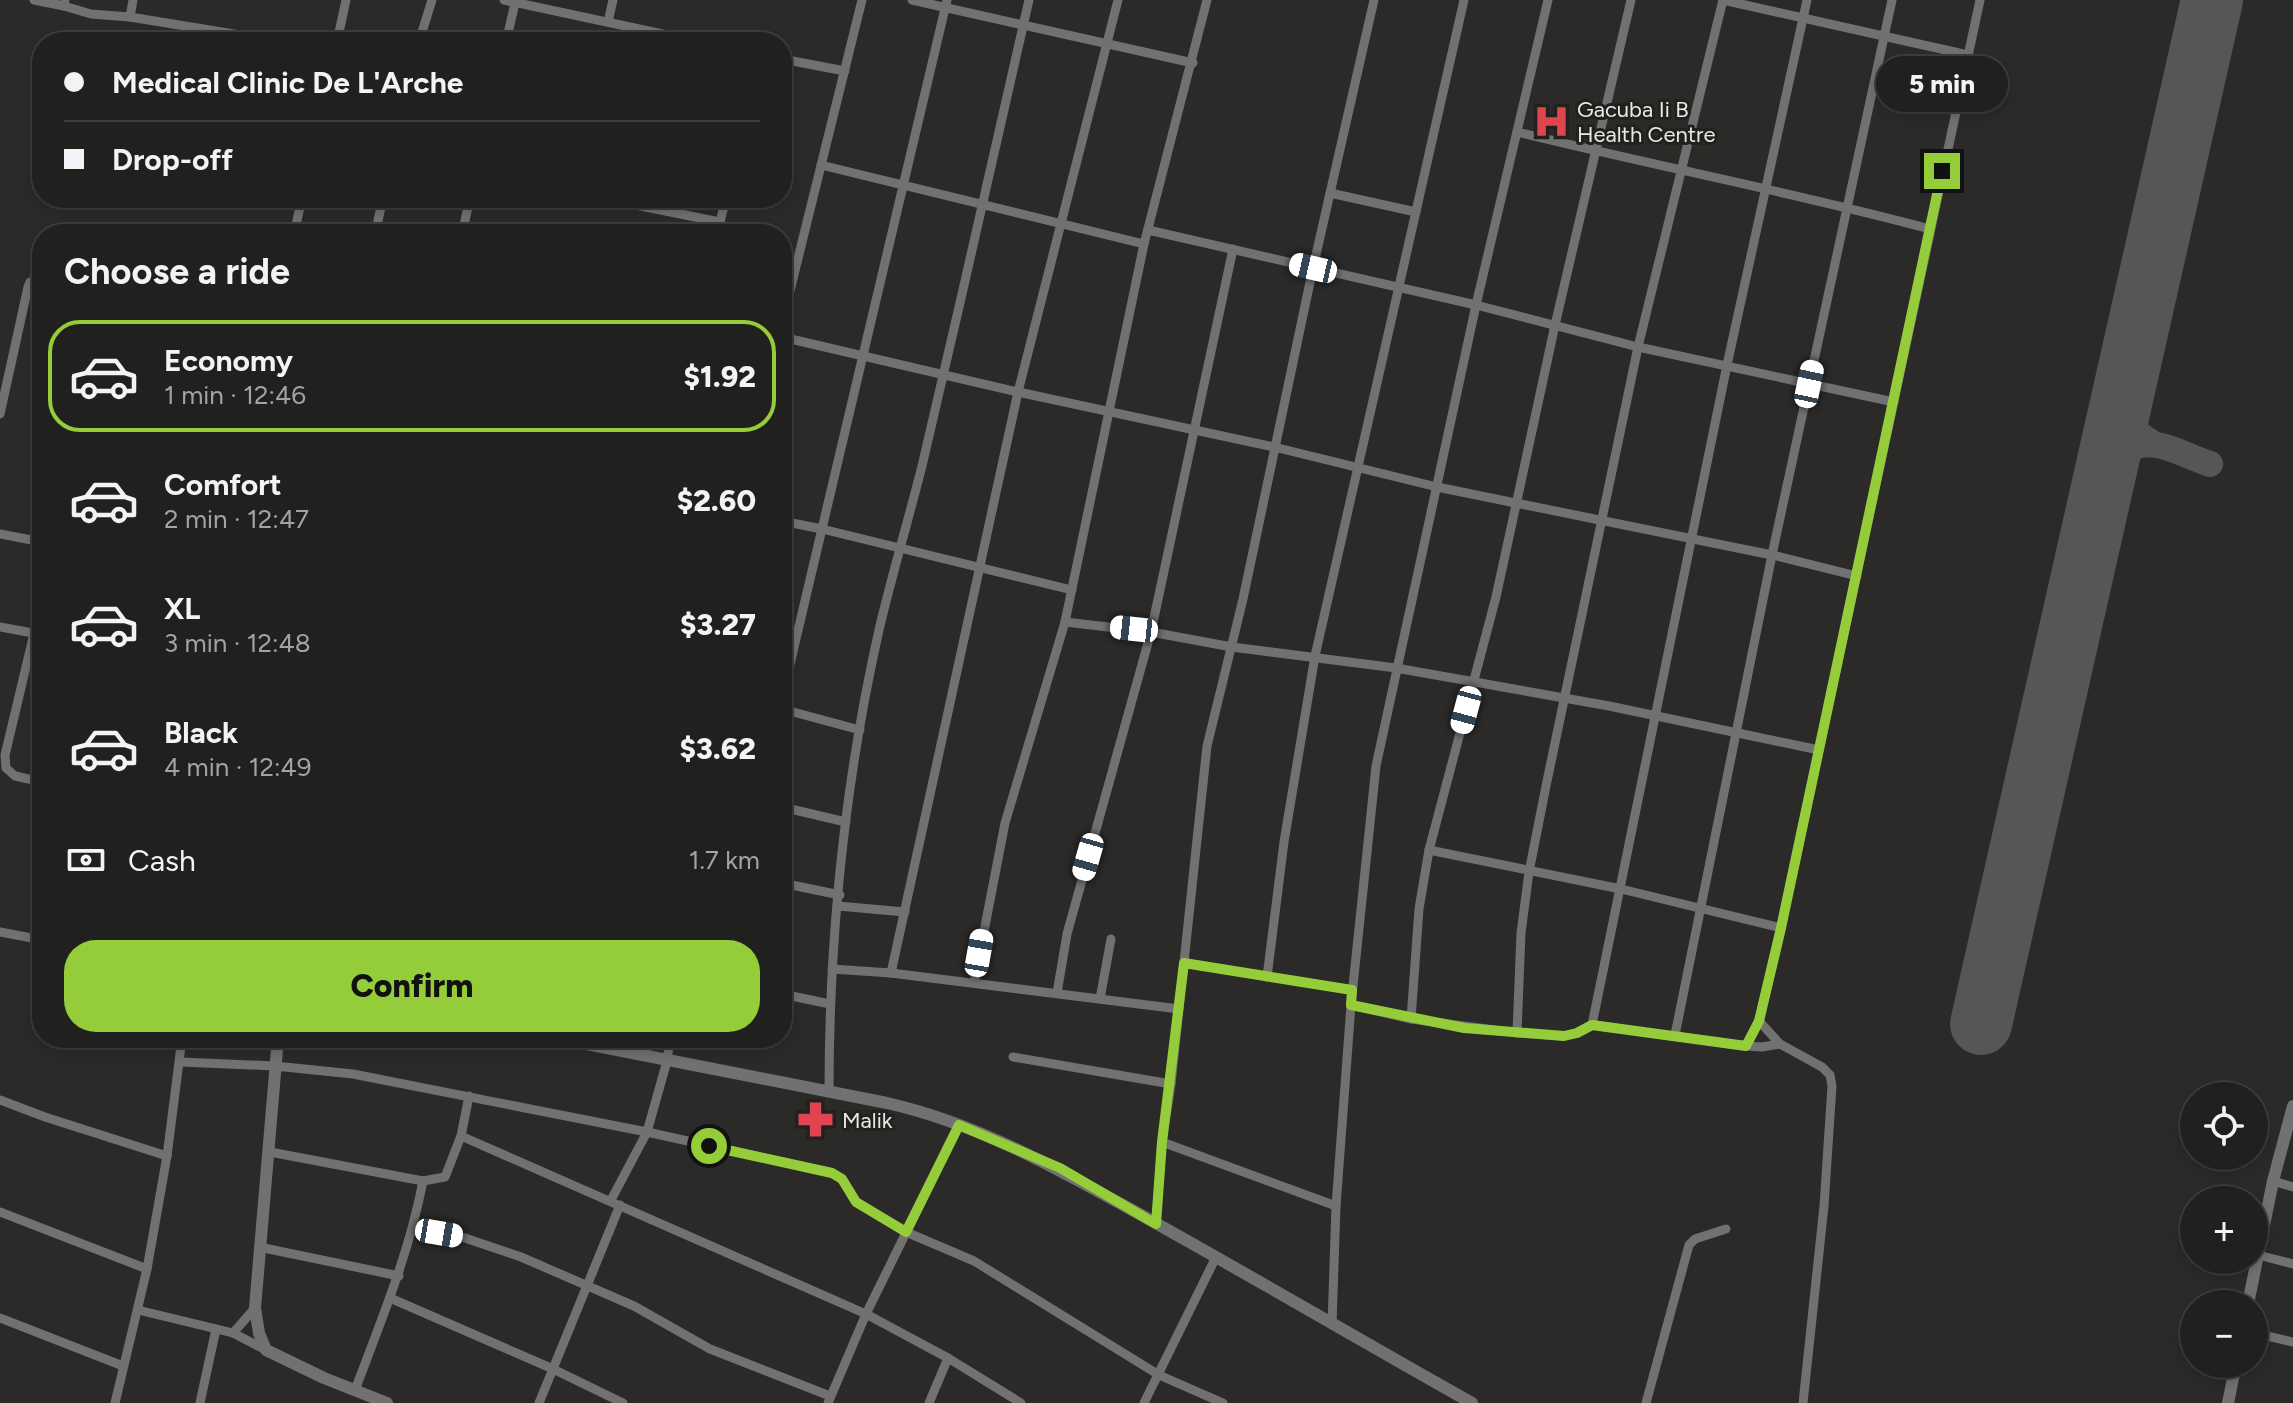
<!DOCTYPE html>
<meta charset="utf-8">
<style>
body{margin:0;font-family:Figtree,sans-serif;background:#2d2d2b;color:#f1f3f6;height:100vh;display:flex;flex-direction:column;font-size:30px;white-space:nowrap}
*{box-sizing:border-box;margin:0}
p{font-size:26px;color:#a2a3a4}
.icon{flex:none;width:44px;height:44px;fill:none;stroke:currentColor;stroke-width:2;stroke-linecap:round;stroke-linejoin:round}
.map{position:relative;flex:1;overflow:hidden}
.sheet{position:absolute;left:32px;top:224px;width:760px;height:824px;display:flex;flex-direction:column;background:#20201e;border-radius:32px;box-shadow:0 4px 12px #0003,0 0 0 2px #3d3e3c}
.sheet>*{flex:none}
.top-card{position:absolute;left:32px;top:32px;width:760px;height:176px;border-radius:32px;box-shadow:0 4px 12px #0003,0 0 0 2px #3d3e3c;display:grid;align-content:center;height:176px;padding:0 32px;background:#20201e}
.tools{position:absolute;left:2180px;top:1082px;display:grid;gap:16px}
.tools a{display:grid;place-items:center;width:88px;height:88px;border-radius:50%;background:#20201e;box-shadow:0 4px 12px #0003,0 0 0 2px #3d3e3c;font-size:40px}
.end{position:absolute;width:36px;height:36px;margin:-18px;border:10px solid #95cc3a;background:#111;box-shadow:0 0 0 4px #111}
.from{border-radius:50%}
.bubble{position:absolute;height:56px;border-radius:28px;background:#20201e;box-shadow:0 4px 12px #0003,0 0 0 2px #3d3e3c;font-size:26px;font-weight:800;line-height:56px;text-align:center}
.car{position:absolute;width:24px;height:48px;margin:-24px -12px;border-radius:10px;box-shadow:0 0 6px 2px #0007;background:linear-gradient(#fff 24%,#345 0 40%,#fff 0 76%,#345 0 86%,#fff 0)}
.top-card b{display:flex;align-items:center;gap:28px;height:76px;font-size:30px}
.top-card b+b{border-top:2px solid #3d3e3c}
.top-card i{width:20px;height:20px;background:#f1f3f6}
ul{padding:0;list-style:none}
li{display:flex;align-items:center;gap:24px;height:112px;margin:0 16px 12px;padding:0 16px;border:4px solid transparent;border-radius:32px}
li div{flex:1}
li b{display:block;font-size:30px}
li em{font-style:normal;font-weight:800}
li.on{border-color:#95cc3a}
li>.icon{width:72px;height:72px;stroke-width:1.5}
h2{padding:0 32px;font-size:36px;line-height:96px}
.pay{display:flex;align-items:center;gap:20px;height:88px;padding:0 32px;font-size:30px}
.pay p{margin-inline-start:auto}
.primary-button{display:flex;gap:16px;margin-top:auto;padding:16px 32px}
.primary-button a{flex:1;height:92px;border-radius:32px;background:#95cc3a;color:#111;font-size:32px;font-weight:800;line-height:92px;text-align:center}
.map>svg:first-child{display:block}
</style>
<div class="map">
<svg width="2293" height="1403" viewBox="0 0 2293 1403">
<rect width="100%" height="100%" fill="#2b2a28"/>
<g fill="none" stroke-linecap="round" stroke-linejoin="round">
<g stroke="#585654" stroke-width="26">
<path d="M 2124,388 C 2125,418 2126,428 2154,444"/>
<path d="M 2104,478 C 2137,424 2162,447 2210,464"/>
</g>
<path stroke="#585654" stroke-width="62" d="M 1981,1024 L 2212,0"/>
<g stroke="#717172" stroke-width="9">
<path d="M 34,0 L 64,6"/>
<path d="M 65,0 L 64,6 L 91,14 L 130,17 L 283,42"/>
<path d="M 504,0 L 700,42"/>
<path d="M 912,0 L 1193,63"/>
<path d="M 1723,0 L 1968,55"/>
<path d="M 130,17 L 133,0"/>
<path d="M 608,22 L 613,0"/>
<path d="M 337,42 L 346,0"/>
<path d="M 419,42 L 432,0"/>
<path d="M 506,42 L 515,3"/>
<path d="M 782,59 L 845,71"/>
<path d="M 1517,132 C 1654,166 1793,192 1930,229"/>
<path d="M 821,165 L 1144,244"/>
<path d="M 1330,193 L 1416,212"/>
<path d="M 601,198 L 720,222"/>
<path d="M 1148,230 L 1476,305 L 1638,347 L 1894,402"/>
<path d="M 294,234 L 302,198"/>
<path d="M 375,234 L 383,198"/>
<path d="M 462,234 L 470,198"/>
<path d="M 717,234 L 726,198"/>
<path d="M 782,323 L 862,0"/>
<path d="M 782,337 L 1018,392 L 1274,447 L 1437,487 L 1772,555 L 1857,576"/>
<path d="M 0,414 L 28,287 L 30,282 L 42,280"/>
<path d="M 782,521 L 822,529 L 1072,590"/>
<path d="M 0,534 L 42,542"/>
<path d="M 42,600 L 5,755 L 6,768 L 15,776 L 42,782"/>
<path d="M 1065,622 L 1151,632 L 1232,647 L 1396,668 L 1609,706 L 1819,750"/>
<path d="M 0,627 L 33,633"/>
<path d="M 782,698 L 947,0"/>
<path d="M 782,709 L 860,730"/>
<path d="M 782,807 L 846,822"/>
<path d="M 1429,850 L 1621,889 L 1781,928"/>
<path d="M 782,883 L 840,895"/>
<path d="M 838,906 L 905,912"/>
<path d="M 0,932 L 42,940"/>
<path d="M 1184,963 L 1352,990"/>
<path d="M 832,969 L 891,973 L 1179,1009"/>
<path d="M 891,973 L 1018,392 L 1118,0"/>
<path d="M 1267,977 L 1284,842 L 1315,656 L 1464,0"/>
<path d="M 974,983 L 1005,823 L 1065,622 L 1144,244 L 1207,0"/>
<path d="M 1057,993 L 1067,934 L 1151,632 L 1233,249"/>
<path d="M 782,994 L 830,1004"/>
<path d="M 1100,999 L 1111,939"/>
<path d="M 1351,1005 L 1411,1019 L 1517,1033 L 1564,1036 L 1577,1033 L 1592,1025 L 1746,1046 L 1762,1047 L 1780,1044 L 1822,1067 L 1830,1075 L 1832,1086 L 1824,1206 L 1803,1403"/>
<path d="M 1411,1019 L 1419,909 L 1429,850 L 1496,597 L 1555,325 L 1631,0"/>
<path d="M 1759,1021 L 1780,1044"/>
<path d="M 1592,1025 L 1727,365 L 1807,0"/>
<path d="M 1517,1033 L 1521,933 L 1529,872 L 1546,786 L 1638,347 L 1723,0"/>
<path d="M 1675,1035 L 1772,555 L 1892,0"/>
<path d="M 1746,1046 L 1759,1021 L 1781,928 L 1980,0"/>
<path d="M 1013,1057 L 1171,1084"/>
<path d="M 181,1062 L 275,1066 L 353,1074 L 647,1132 L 832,1173 L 842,1179 L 856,1202 L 906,1232 L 974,1261 L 1159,1375 L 1223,1403"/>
<path d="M 829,1092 C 829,937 845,781 879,630 C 892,575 908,521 922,466 C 959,311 993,155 1029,0"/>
<path d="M 469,1096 L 461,1136 L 866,1314 L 948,1358 L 1021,1403"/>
<path d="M 0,1100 L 45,1117 L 167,1156"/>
<path d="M 1162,1142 L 1336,1206"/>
<path d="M 270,1152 L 423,1181 C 409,1254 381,1321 355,1390"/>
<path d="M 423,1181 L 445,1177 L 461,1136"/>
<path d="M 2273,1181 L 2293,1187"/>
<path d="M 611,1200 L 647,1132 L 667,1061 L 670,1038"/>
<path d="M 0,1212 L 147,1269"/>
<path d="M 1156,1224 L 1162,1142 L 1171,1084 L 1207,746 L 1243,599 L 1313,268 L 1374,0"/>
<path d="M 414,1228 L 465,1238 L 521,1257 L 634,1306 L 710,1349 L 830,1396"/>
<path d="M 259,1247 L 399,1276"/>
<path d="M 2258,1255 L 2293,1264"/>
<path d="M 390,1298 L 553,1369 L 623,1403"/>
<path d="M 138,1310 L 233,1333 L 266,1350"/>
<path d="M 0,1318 L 123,1366"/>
<path d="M 1332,1325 L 1336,1206 L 1351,1005 L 1376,766 L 1476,305 L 1548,0"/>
<path d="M 233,1333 L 255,1308"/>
<path d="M 2254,1333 L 2293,1342"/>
<path d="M 115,1403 L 147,1269 L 167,1156 L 182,1038"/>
<path d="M 200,1403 L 216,1329"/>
<path d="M 539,1403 L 620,1205"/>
<path d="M 828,1403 L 866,1314 L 959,1125"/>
<path d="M 929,1403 L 948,1358"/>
<path d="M 1144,1403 L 1216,1257"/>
<path d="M 1646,1403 L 1689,1245 L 1695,1239 L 1726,1229"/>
</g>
<g stroke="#717172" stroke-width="12">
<path d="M 278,1038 L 255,1308 L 259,1333 L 266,1350 L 324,1378 L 387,1403"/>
<path d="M 556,1038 L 887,1103 C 985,1125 1072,1177 1159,1225 C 1263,1283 1367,1344 1472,1403"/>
<path d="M 2248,1304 L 2273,1181 L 2293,1106"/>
<path d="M 2228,1403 L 2236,1364"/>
</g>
</g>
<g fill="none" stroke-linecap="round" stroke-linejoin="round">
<path stroke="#95cc3a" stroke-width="10" d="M 709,1146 L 832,1173 L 842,1179 L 856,1202 L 906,1232 L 959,1125 L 1060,1168 L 1156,1224 L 1162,1142 L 1184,963 L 1352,990 L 1351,1005 L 1464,1028 L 1564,1036 L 1577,1033 L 1592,1025 L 1746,1046 L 1759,1021 L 1781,928 L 1942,171"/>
</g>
<defs>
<symbol id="hospital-bare" viewBox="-9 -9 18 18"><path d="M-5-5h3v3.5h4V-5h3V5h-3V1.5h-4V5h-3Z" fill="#e0444e" stroke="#22211e" stroke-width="2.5" paint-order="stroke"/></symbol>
<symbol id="pharmacy-bare" viewBox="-9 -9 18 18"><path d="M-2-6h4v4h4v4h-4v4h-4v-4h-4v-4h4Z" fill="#e0444e" stroke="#22211e" stroke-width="2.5" paint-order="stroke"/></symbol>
</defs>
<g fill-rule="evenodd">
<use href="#hospital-bare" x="1526" y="96" width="51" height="51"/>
<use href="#pharmacy-bare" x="790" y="1094" width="51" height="51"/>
</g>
<g text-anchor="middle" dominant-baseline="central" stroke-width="6" stroke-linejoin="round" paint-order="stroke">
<g font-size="22" fill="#e9e8e7" stroke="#22211e" text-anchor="start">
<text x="1577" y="109">Gacuba Ii B<tspan x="1577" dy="25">Health Centre</tspan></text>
<text x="842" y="1120">Malik</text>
</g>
</g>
</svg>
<div class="tools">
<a><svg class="icon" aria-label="locate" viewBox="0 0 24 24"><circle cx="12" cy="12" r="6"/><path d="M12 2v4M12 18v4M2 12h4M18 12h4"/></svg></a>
<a>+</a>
<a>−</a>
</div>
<i class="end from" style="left:709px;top:1146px"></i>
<i class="end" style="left:1942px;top:171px"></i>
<div class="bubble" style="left:1876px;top:56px;width:132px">5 min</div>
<i class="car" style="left:1313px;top:268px;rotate:283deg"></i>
<i class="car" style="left:1809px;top:384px;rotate:12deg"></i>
<i class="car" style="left:1134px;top:629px;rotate:276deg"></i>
<i class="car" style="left:1466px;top:710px;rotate:195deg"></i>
<i class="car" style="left:1088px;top:857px;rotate:196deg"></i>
<i class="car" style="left:979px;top:953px;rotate:10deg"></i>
<i class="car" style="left:439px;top:1233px;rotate:100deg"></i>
<div class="top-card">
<b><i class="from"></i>Medical Clinic De L'Arche</b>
<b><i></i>Drop-off</b>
</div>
<section class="sheet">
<h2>Choose a ride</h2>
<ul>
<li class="on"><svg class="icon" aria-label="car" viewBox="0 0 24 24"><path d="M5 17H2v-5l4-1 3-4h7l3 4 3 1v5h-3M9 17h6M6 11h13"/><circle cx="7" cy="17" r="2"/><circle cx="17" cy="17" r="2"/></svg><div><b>Economy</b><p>1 min · 12:46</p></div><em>$1.92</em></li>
<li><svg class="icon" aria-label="car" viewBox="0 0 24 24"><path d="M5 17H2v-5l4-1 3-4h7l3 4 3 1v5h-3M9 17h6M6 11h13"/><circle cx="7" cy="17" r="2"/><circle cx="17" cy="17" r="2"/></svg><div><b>Comfort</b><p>2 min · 12:47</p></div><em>$2.60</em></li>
<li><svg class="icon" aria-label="car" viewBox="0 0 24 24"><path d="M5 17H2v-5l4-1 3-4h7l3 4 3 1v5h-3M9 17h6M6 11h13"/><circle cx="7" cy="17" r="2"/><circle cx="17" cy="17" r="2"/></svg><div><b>XL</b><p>3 min · 12:48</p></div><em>$3.27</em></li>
<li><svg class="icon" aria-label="car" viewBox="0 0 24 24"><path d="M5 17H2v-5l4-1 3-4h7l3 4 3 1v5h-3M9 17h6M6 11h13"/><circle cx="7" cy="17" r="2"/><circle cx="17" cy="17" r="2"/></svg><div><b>Black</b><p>4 min · 12:49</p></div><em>$3.62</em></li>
</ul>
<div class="pay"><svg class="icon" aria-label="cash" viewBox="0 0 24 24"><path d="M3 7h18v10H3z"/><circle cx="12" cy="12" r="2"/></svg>Cash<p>1.7 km</p></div>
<div class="primary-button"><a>Confirm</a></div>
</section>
</div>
